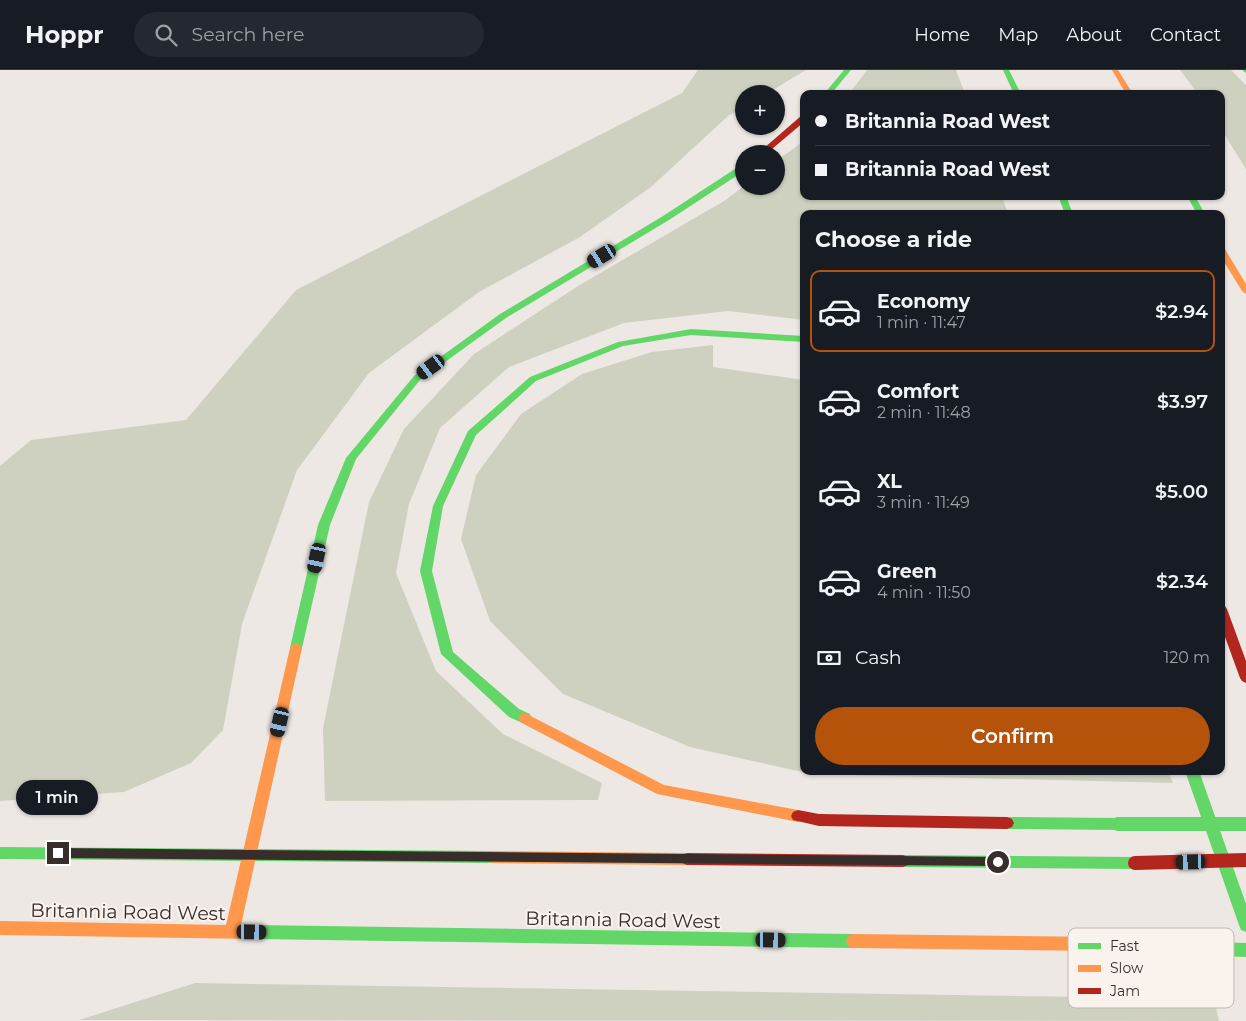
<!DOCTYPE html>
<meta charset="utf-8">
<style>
body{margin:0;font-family:Montserrat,sans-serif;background:#242831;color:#f1f3f6;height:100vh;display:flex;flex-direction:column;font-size:19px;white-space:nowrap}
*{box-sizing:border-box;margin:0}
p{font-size:16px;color:#9ea1a6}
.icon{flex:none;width:28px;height:28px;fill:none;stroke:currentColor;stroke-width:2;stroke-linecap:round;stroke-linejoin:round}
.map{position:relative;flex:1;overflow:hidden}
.panel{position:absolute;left:800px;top:140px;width:425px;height:565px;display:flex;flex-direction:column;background:#171b24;border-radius:10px;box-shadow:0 1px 4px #0004}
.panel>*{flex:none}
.banner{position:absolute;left:800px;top:20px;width:425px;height:110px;border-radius:10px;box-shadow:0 1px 4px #0004;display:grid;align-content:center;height:110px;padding:0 15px;background:#171b24}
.buttons{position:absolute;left:735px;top:15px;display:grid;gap:10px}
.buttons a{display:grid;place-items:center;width:50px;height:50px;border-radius:50%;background:#171b24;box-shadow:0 1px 4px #0004;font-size:25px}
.end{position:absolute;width:22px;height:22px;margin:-11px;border:6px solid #372e2b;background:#fff;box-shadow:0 0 0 2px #fff}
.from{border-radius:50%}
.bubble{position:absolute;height:35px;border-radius:18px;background:#171b24;box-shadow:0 1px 4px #0004;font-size:16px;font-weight:600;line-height:35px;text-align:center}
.car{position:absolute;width:15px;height:30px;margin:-15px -8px;border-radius:6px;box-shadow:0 0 4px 1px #0007;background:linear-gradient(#222 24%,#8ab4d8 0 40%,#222 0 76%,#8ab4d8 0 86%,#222 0)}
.banner b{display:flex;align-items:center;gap:18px;height:48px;font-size:19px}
.banner b+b{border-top:1px solid #363941}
.banner i{width:12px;height:12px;background:#f1f3f6}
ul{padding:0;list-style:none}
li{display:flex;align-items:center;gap:15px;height:82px;margin:0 10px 8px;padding:0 5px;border:2px solid transparent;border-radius:10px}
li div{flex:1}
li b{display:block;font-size:19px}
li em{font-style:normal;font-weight:600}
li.active{border-color:#b45309}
li>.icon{width:45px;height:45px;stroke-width:1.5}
h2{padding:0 15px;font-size:22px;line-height:60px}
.pay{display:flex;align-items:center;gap:12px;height:55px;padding:0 15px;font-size:19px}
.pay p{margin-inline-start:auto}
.action{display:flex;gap:10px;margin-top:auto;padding:10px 15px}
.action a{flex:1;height:58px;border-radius:30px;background:#b45309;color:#fff;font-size:20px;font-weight:600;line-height:58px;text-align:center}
header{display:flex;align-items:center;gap:30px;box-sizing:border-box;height:70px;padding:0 25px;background:#171b24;border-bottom:1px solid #363941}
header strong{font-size:24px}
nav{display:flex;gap:28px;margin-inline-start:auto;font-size:18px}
.search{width:350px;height:45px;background:#242831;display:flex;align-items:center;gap:12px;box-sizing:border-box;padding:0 18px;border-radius:28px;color:#9ea1a6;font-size:19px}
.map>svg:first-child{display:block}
</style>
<header>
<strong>Hoppr</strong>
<div class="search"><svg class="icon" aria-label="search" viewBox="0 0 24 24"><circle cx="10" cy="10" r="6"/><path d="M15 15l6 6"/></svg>Search here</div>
<nav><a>Home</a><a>Map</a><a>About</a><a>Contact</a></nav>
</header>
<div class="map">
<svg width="1246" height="951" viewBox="0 0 1246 951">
<rect width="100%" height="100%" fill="#ede8e4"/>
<g fill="#cfd1c0">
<path d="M 698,0 L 806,0 L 766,24 L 744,24 L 744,37 L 728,46 L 651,117 L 580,167 L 479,222 L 369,303 L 297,400 L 242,554 L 223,660 L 191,693 L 124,722 L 0,731 L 0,396 L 31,370 L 186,350 L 296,220 L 682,23 Z"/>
<path d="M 867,0 L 956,0 L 965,24 L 849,24 Z"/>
<path d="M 1180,0 L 1231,0 L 1246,15 L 1246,99 L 1221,59 L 1221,24 L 1198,24 Z"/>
<path d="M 804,71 L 804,126 L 1002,126 L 1008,144 L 804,144 L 804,250 L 728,241 L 624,253 L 509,297 L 440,358 L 409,434 L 396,503 L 436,601 L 503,664 L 602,713 L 598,730 L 325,731 L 323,658 L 369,432 L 404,359 L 474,284 L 578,216 L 724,131 L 744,116 L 776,116 L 776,91 Z"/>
<path d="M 713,275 L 713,297 L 804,310 L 804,701 L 1168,701 L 1173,713 L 811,704 L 690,677 L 563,624 L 490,551 L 461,469 L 476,405 L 521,344 L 582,304 L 652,282 Z"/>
<path d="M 195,913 L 1214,929 L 1219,951 L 79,950 Z"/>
</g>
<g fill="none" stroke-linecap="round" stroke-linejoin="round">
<g fill="#63d668" fill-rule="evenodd">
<path d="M 844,0 L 851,0 L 831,24 L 824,24 Z"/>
<path d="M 1003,0 L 1009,0 L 1021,24 L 1014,24 Z"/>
<path d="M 1242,0 L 1246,0 L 1246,3 Z"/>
<path d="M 741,95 L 744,95 L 744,101 L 669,150 L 506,248 L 420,310 L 356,389 L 330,455 L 302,578 L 300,581 L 292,581 L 290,578 L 318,455 L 346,388 L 414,306 L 500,244 L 663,146 Z"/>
<path d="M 1058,126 L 1066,126 L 1073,144 L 1065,144 Z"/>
<path d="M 1187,126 L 1195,126 L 1205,144 L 1197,144 Z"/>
<path d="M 691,259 L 804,266 L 804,272 L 691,265 L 623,276 L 536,311 L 476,365 L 443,436 L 432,501 L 453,582 L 519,639 L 530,644 L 531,648 L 530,652 C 522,654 516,650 509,647 L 441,584 L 420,501 L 433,436 L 468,361 L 530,307 L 618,272 Z"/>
<path d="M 1185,701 L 1199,701 L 1246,834 L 1246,862 L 1241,860 L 1239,855 Z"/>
<path d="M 1007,747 L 1118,748 L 1123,750 L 1125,754 L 1123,758 L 1118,760 L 1007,759 L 1002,757 L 1000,753 L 1002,749 Z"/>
<path d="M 0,777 L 492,781 L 497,783 L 499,787 L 497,791 L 492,793 L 0,789 Z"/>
<path d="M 903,785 L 1135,787 L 1140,789 L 1142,793 L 1140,797 L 1135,799 L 903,797 L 898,795 L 896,791 L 898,787 Z"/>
<path d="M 253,855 L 853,864 L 858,866 L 860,871 L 858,876 L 853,878 L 253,869 L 248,867 L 246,862 L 248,857 Z"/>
<path d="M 1098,867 L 1246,873 L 1246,887 L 1098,881 L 1093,879 L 1091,874 L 1093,869 Z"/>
</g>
<g fill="#ff974d" fill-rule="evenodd">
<path d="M 1112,0 L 1118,0 L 1133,24 L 1126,24 Z"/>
<path d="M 1221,176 L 1225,179 L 1246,214 L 1246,224 L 1242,221 L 1221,187 Z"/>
<path d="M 296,573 L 300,575 L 302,578 L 241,855 L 258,857 L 260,862 L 258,867 L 253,869 L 0,865 L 0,851 L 226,855 L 290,578 L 292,575 Z"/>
<path d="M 525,643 L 664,715 L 798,740 L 803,742 L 805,746 L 803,750 L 798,752 L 657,724 L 520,652 L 519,648 L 520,644 Z"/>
<path d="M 492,781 L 687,783 L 692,785 L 694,789 L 692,793 L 687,795 L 492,793 L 487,791 L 485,787 L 487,783 Z"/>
<path d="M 853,864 L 1098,867 L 1103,869 L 1105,874 L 1103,879 L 1098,881 L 853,878 L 848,876 L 846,871 L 848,866 Z"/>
</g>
<g fill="#b3261e" fill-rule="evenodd">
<path d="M 801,46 L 804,46 L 804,52 L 766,84 L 757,84 Z"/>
<path d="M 1221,535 L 1225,536 L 1227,539 L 1246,591 L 1246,613 L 1242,611 L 1240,608 L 1221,556 Z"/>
<path d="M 798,740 L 819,744 L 1007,747 L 1012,749 L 1014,753 L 1012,757 L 1007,759 L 819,756 L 793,750 L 791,746 L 793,742 Z"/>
<path d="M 687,783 L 903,785 L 908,787 L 910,791 L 908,795 L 903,797 L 687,795 L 682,793 L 680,789 L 682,785 Z"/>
</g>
<path stroke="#63d668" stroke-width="14" d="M 1118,754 L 1246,754"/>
<path stroke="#b3261e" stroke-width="14" d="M 1135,793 L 1246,790"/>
</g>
<path fill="#372e2b" d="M 58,778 L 998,787 L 1003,792 L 998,796 L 58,788 L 53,783 Z"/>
<g text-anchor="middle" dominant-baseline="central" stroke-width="4" stroke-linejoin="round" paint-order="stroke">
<g font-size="19" fill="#372e2b" stroke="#f9f2ed">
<text transform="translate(128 842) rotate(1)">Britannia Road West</text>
<text transform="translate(623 850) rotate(1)">Britannia Road West</text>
</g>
</g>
<rect x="1068" y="858" width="166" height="80" rx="8" fill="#f9f2ed" stroke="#bfb7b3" stroke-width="1"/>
<rect x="1078" y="873" width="23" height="6" fill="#63d668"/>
<rect x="1078" y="895" width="23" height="7" fill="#ff974d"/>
<rect x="1078" y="918" width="23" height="6" fill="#b3261e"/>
<g font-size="14" fill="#372e2b">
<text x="1110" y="881">Fast</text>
<text x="1110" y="903">Slow</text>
<text x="1110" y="926">Jam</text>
</g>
</svg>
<div class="buttons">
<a>+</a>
<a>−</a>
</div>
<i class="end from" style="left:998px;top:792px"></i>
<i class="end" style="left:58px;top:783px"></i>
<div class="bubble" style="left:16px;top:710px;width:82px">1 min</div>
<i class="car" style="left:602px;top:186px;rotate:239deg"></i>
<i class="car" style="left:431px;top:297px;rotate:234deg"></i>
<i class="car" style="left:317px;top:488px;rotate:192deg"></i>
<i class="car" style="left:280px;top:652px;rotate:193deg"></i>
<i class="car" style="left:1191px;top:792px;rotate:268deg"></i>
<i class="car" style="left:252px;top:862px;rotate:91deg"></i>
<i class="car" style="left:771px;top:870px;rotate:91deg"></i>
<div class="banner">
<b><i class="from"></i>Britannia Road West</b>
<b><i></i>Britannia Road West</b>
</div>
<section class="panel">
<h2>Choose a ride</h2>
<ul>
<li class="active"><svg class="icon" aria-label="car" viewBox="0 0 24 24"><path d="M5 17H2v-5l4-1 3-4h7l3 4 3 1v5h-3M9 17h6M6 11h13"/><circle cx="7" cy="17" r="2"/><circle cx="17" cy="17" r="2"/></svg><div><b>Economy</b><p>1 min · 11:47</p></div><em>$2.94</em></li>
<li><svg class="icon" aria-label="car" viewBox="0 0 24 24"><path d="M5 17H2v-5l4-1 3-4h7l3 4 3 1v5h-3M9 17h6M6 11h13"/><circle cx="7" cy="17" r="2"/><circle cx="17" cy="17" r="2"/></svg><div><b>Comfort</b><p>2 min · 11:48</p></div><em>$3.97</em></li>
<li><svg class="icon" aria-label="car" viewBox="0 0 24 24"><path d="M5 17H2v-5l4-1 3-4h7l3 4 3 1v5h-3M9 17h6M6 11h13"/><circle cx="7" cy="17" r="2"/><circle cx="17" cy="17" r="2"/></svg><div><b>XL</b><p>3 min · 11:49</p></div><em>$5.00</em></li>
<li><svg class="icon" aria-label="car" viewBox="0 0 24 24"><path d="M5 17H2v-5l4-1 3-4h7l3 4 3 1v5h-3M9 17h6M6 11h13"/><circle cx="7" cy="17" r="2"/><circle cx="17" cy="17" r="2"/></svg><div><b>Green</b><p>4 min · 11:50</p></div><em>$2.34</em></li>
</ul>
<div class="pay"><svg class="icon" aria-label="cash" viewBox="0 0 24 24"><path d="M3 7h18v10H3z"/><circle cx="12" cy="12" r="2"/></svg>Cash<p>120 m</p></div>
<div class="action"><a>Confirm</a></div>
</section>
</div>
